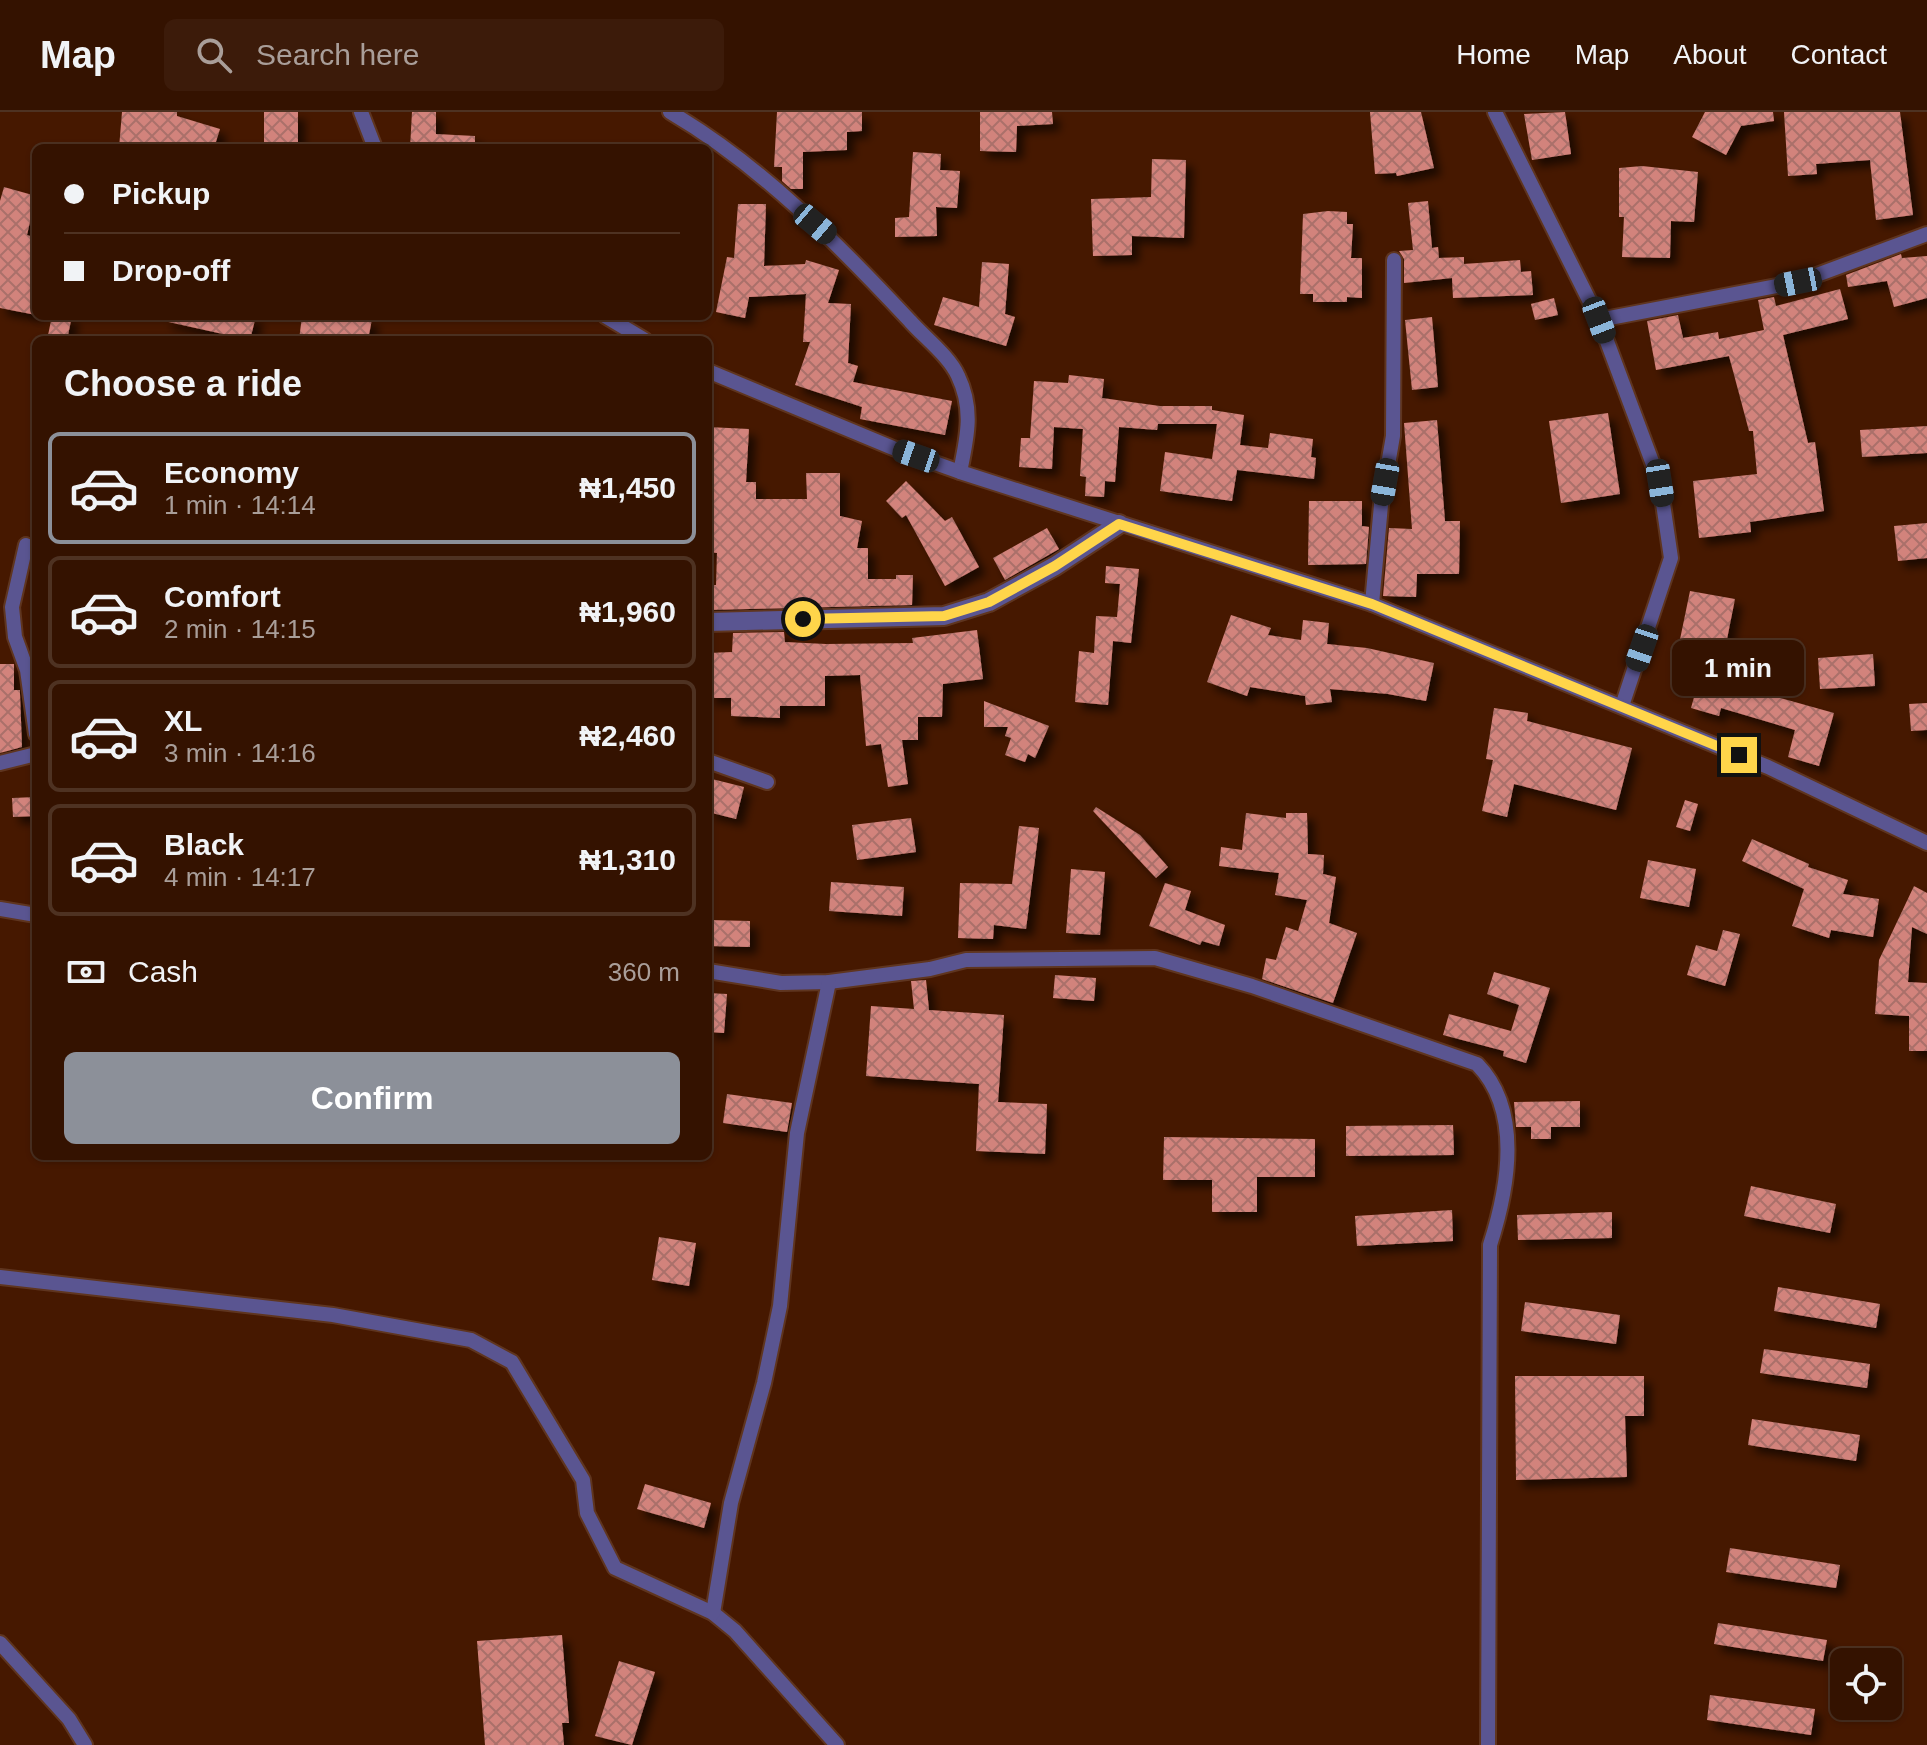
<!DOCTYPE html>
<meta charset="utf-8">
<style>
body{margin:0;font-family:Arial,sans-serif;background:#3c1b0a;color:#f1f3f6;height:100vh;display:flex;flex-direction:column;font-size:30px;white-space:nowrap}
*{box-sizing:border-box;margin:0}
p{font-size:26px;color:#a99e99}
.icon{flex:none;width:44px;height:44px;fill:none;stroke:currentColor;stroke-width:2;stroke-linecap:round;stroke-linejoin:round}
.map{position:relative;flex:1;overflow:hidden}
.side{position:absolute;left:32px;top:224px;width:680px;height:824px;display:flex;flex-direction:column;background:#341200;border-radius:12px;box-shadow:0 2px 6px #0004,0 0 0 2px #4e3222}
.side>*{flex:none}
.guide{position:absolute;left:32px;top:32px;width:680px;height:176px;border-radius:12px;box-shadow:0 2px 6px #0004,0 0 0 2px #4e3222;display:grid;align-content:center;height:176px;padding:0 32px;background:#341200}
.buttons{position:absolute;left:1830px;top:1536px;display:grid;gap:16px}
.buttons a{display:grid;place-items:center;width:72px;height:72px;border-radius:12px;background:#341200;box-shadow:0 2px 6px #0004,0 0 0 2px #4e3222;font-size:40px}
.end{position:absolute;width:36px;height:36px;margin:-18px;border:10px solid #ffd54a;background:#111;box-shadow:0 0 0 4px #111}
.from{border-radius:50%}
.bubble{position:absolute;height:56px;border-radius:12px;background:#341200;box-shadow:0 2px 6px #0004,0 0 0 2px #4e3222;font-size:26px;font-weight:600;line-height:56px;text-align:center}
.car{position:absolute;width:24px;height:48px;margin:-24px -12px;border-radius:10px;box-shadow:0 0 6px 2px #0007;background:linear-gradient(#222 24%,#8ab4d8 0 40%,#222 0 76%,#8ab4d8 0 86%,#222 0)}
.guide b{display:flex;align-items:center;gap:28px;height:76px;font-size:30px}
.guide b+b{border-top:2px solid #4e3222}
.guide i{width:20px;height:20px;background:#f1f3f6}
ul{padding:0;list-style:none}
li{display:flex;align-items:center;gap:24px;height:112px;margin:0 16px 12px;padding:0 16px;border:4px solid #4e3222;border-radius:12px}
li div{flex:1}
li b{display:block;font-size:30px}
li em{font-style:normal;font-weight:600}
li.selected{border-color:#8c9099}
li>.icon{width:72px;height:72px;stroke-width:1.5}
h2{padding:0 32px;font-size:36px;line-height:96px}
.pay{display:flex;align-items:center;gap:20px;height:88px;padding:0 32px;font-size:30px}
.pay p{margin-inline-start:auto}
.primary-button{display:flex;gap:16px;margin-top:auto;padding:16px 32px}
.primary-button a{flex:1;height:92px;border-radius:12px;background:#8c9099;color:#fff;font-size:32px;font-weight:600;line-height:92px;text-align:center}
header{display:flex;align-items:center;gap:48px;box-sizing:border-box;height:112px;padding:0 40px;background:#341200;border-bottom:2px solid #4e3222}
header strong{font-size:38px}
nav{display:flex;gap:44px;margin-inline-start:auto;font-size:28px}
.search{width:560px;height:72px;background:#3c1b0a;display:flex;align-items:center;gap:20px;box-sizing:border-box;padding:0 28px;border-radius:12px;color:#a99e99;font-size:30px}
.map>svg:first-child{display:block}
</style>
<header>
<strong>Map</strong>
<div class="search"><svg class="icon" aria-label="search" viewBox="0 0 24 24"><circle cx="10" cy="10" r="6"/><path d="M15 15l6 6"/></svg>Search here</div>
<nav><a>Home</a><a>Map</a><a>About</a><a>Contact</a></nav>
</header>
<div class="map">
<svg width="1927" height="1633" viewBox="0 0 1927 1633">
<defs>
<pattern id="building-cross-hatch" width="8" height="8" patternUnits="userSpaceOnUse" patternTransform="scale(2)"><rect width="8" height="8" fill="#d2837c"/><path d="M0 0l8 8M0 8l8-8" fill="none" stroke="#aa706a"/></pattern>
<filter id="shadow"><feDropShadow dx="7" dy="7" stdDeviation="4" flood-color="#0009"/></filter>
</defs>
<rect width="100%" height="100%" fill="#461800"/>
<g fill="url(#building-cross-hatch)" filter="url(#shadow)">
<path d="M 122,0 L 177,0 L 177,4 L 220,17 L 214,36 L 119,36 Z"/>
<rect x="264" y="0" width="34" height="36"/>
<path d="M 412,0 L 436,0 L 436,22 L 475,24 L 475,36 L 410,36 Z"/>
<path d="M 777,0 L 862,0 L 862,19 L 847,20 L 847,38 L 803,40 L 803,77 L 791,77 L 782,69 L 782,55 L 774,55 Z"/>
<path d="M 980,0 L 1052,0 L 1053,12 L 1017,14 L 1016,40 L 980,39 Z"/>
<path d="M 1370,0 L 1421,0 L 1434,56 L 1397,64 L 1396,61 L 1375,62 Z"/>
<path d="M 1565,0 L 1571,42 L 1532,48 L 1524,2 Z"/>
<path d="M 1705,0 L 1773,0 L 1774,9 L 1741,14 L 1726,43 L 1692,25 Z"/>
<path d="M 1784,0 L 1900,0 L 1913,103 L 1876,108 L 1870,48 L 1816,52 L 1817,62 L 1788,64 Z"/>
<path d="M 913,40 L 941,42 L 940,58 L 960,59 L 957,96 L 936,95 L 937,124 L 895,125 L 895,106 L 909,105 Z"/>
<path d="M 1152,47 L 1186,48 L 1184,126 L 1132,124 L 1132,143 L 1093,144 L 1091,87 L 1151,85 Z"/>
<path d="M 1642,54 L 1698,60 L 1694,110 L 1671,109 L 1670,146 L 1622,145 L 1624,105 L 1619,105 L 1619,56 Z"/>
<path d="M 4,75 L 36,84 L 27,123 L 36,126 L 36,203 L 0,196 L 0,89 Z"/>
<path d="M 1428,89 L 1432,136 L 1438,135 L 1439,146 L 1464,145 L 1464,152 L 1520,148 L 1521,160 L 1531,159 L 1533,183 L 1453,186 L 1452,166 L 1404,171 L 1404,147 L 1399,139 L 1413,138 L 1408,91 Z"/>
<path d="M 738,92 L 766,92 L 764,154 L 805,152 L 806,148 L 839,158 L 828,191 L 851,192 L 848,251 L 858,254 L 853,270 L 952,289 L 945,323 L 860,307 L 862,295 L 795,273 L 810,230 L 803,230 L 806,182 L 749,185 L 745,206 L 716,200 L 727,145 L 734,146 Z"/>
<path d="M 1328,99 L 1347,100 L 1347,112 L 1353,112 L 1351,146 L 1362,146 L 1362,186 L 1347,185 L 1347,190 L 1313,190 L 1313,182 L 1300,182 L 1303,102 Z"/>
<path d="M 1901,142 L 1902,146 L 1927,144 L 1927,186 L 1894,195 L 1887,169 L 1848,175 L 1846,163 Z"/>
<path d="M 982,150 L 1009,152 L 1005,202 L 1015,205 L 1006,234 L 934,213 L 943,185 L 979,195 Z"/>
<path d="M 1840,177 L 1848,207 L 1783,223 L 1808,331 L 1815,330 L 1824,399 L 1750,410 L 1751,420 L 1699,426 L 1693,369 L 1757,362 L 1753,319 L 1749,319 L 1729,244 L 1656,258 L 1647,209 L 1678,203 L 1683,226 L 1718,220 L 1719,227 L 1764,218 L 1758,188 L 1774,185 L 1776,194 Z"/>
<path d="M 1554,186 L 1558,203 L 1535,208 L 1531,192 Z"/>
<path d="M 52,204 L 72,204 L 67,228 L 47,228 Z"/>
<path d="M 165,204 L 256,204 L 250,228 L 164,209 Z"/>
<path d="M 302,204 L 372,207 L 368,228 L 299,228 Z"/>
<path d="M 1432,205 L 1438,275 L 1412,278 L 1405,208 Z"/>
<path d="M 1069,263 L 1104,267 L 1102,286 L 1160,294 L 1212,294 L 1212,298 L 1244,303 L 1240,333 L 1268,336 L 1270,321 L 1313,327 L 1311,345 L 1316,346 L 1314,367 L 1237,358 L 1232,389 L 1160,379 L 1165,340 L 1212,347 L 1217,312 L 1158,312 L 1157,318 L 1119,315 L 1115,370 L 1105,369 L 1104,385 L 1085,384 L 1086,365 L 1080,364 L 1083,317 L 1054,315 L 1052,357 L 1019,355 L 1021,326 L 1030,326 L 1034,269 L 1068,271 Z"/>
<path d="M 1608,301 L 1620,382 L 1561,391 L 1549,309 Z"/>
<path d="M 1437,308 L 1445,409 L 1460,409 L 1459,462 L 1417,462 L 1416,485 L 1383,484 L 1389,416 L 1412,417 L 1404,311 Z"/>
<path d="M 1927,314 L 1927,341 L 1862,345 L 1860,318 Z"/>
<path d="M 708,315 L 749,317 L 746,370 L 756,370 L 756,387 L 807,387 L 806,361 L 840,361 L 840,404 L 862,409 L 857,436 L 868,436 L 868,467 L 896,467 L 896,463 L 913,463 L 912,493 L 708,498 L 708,473 L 716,473 L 717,441 L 708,440 Z"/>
<path d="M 906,369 L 945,409 L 952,405 L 979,455 L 945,474 L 906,403 L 902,406 L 886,389 Z"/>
<path d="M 1309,389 L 1362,389 L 1362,414 L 1369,415 L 1366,452 L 1308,453 Z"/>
<path d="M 1927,411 L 1927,446 L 1898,449 L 1894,414 Z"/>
<path d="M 1047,416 L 1059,437 L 1005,468 L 993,446 Z"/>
<path d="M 1106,454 L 1139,457 L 1131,531 L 1113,529 L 1108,593 L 1075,590 L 1079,539 L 1094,541 L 1096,504 L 1117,505 L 1120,472 L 1105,471 Z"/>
<path d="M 1690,479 L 1735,487 L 1720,562 L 1749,571 L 1748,577 L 1834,601 L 1819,654 L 1788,645 L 1795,618 L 1721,596 L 1719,604 L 1691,596 L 1706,542 L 1678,537 Z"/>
<path d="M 1231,503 L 1271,516 L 1268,523 L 1301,528 L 1303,508 L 1329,511 L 1327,532 L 1367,536 L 1434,551 L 1426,589 L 1388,582 L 1330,577 L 1332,590 L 1306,593 L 1305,584 L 1250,575 L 1247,584 L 1207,570 Z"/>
<path d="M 977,518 L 983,567 L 943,572 L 942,605 L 918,605 L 918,628 L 902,628 L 908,672 L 888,675 L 881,632 L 866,634 L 860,563 L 825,564 L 825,594 L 780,594 L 780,606 L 731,604 L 731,586 L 708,586 L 708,541 L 732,540 L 733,521 L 784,520 L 785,530 L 826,532 L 913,531 L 912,526 Z"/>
<path d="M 1873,542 L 1875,574 L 1820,577 L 1818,546 Z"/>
<path d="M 0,552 L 14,552 L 14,578 L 20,578 L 20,582 L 22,635 L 0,641 Z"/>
<path d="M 984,589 L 1049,614 L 1035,646 L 1028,642 L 1025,650 L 1005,643 L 1011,626 L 1005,624 L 1008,615 L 984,615 Z"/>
<path d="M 1927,591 L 1927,618 L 1911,619 L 1909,592 Z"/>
<path d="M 1494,596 L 1528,601 L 1527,609 L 1632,636 L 1616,698 L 1514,672 L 1507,705 L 1482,699 L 1493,648 L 1486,647 Z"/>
<path d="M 708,666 L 744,675 L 736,707 L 708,700 Z"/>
<path d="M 36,685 L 36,704 L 13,705 L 12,686 Z"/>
<path d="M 1685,688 L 1698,692 L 1690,719 L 1676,715 Z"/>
<path d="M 1096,695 L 1140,723 L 1168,755 L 1156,766 L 1093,699 Z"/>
<path d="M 1246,701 L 1286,706 L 1286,701 L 1307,701 L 1308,742 L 1324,743 L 1323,762 L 1336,765 L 1329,811 L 1357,821 L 1333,891 L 1262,867 L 1266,846 L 1276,848 L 1286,815 L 1298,819 L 1307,788 L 1275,783 L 1279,761 L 1219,754 L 1221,735 L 1242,738 Z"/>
<path d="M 911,706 L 916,740 L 857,748 L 852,713 Z"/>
<path d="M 1019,714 L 1039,716 L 1026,817 L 994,813 L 993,827 L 958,826 L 960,771 L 1012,772 Z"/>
<path d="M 1752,727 L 1809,752 L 1808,755 L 1848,768 L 1843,782 L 1879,787 L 1873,825 L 1831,818 L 1829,826 L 1792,814 L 1804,777 L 1742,749 Z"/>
<path d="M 1648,748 L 1696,757 L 1689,795 L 1640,786 Z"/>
<path d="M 1071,757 L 1105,760 L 1100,823 L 1066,821 Z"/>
<path d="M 831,770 L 904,775 L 902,804 L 829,799 Z"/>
<path d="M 1165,771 L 1191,779 L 1185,798 L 1225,813 L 1219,834 L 1202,829 L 1200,833 L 1149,814 Z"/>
<path d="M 1914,774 L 1927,781 L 1927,822 L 1912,815 L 1908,870 L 1927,871 L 1927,939 L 1909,939 L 1909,904 L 1875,902 L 1879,848 Z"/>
<path d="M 708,808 L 750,809 L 750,835 L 708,834 Z"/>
<path d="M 1723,818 L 1740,822 L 1725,874 L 1687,863 L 1696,833 L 1717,839 Z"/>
<path d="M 1494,860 L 1550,876 L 1526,951 L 1503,944 L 1504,939 L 1443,923 L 1449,902 L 1511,919 L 1519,893 L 1487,882 Z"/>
<path d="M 1055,863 L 1096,866 L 1094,889 L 1053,886 Z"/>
<path d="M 926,868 L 929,898 L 1004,903 L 998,990 L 1047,992 L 1045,1042 L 976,1039 L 979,972 L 866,964 L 871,894 L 914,897 L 911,869 Z"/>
<path d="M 708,881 L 727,882 L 724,921 L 708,920 Z"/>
<path d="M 727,982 L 792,991 L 787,1020 L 723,1011 Z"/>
<path d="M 1580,989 L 1580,1015 L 1551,1015 L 1551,1027 L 1531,1027 L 1531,1015 L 1516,1015 L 1514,990 Z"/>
<path d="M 1453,1013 L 1454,1043 L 1346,1044 L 1346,1014 Z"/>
<path d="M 1164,1025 L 1315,1027 L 1315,1065 L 1257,1065 L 1257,1100 L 1212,1100 L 1212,1068 L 1163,1068 Z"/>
<path d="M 1751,1074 L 1836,1092 L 1830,1121 L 1744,1104 Z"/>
<path d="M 1452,1098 L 1453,1129 L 1357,1134 L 1355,1104 Z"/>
<path d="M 1612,1100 L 1612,1126 L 1518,1128 L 1517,1103 Z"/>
<path d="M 659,1125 L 696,1131 L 689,1174 L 652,1168 Z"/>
<path d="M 1778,1175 L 1880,1192 L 1876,1216 L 1774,1199 Z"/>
<path d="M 1525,1190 L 1620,1203 L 1616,1232 L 1521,1219 Z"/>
<path d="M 1764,1237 L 1870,1252 L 1867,1276 L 1760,1261 Z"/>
<path d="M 1515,1264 L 1644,1264 L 1644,1304 L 1625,1304 L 1627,1365 L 1516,1368 Z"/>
<path d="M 1752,1307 L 1860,1323 L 1856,1349 L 1748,1333 Z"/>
<path d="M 645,1372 L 711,1391 L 704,1416 L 637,1397 Z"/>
<path d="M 1730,1436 L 1840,1453 L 1836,1476 L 1726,1460 Z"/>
<path d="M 1718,1511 L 1827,1528 L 1823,1549 L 1714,1532 Z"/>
<path d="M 562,1523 L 569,1611 L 562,1611 L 564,1633 L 485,1633 L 477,1529 Z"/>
<path d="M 619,1549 L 655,1560 L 632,1633 L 595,1624 Z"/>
<path d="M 1710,1583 L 1815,1597 L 1811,1623 L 1707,1608 Z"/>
</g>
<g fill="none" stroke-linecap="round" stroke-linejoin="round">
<defs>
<g id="minor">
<path d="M 361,0 L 375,36"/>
<path d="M 670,0 C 762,54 838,132 910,209 C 925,226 949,244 958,264 C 974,297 967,326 960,360"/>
<path d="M 1495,0 L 1599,208 L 1660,371 L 1671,446 L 1622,594"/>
<path d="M 605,204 L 645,228"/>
<path d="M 1599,208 L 1798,170 L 1927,122"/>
<path d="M 708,259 L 893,336 L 960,360 L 1372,492 L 1768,655 L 1927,731"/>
<path d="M 26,433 L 12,495 L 15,525 L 27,558 L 36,622"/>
<path d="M 1372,492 L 1381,393 L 1393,324 L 1394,148"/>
<path d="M 708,649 L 767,670"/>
<path d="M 0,651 L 36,642"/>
<path d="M 0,797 L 36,803"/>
<path d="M 708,859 L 781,871 L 829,870 L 930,857 L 966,848 L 1155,846 L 1252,874 L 1477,952 C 1523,999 1508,1077 1490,1133 L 1488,1633"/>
<path d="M 0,1165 L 333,1203 L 471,1228 L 512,1250 L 583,1368 L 587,1401 L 615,1456 L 713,1501 L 735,1519 L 837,1633"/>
<path d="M 713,1501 L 731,1391 L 764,1271 L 780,1194 L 797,1021 L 829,870"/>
<path d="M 0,1531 L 69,1607 L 85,1633"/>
</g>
<path id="tertiary" d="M 708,510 L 944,504 L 989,490 L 1055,454 L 1119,412"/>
</defs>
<use href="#minor" stroke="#5f351f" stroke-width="18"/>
<use href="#tertiary" stroke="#5f351f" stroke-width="22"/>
<use href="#minor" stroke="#5a5591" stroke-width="14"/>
<use href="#tertiary" stroke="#5a5591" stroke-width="18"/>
</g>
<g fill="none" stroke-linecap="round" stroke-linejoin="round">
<path stroke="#ffd54a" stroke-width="10" d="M 803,507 L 944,504 L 989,490 L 1055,454 L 1119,412 L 1372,492 L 1739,643"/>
</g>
</svg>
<div class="buttons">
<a><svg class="icon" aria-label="locate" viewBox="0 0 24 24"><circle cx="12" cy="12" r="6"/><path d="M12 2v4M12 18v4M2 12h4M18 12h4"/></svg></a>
</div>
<i class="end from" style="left:803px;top:507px"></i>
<i class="end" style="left:1739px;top:643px"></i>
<div class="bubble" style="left:1672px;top:528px;width:132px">1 min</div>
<i class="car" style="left:815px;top:112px;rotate:130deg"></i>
<i class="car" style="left:1798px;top:170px;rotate:259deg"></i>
<i class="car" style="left:1599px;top:208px;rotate:159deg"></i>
<i class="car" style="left:916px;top:344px;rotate:289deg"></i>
<i class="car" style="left:1385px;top:370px;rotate:190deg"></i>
<i class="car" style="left:1660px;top:371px;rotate:171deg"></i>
<i class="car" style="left:1642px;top:536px;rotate:199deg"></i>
<div class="guide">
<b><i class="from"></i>Pickup</b>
<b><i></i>Drop-off</b>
</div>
<section class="side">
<h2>Choose a ride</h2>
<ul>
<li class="selected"><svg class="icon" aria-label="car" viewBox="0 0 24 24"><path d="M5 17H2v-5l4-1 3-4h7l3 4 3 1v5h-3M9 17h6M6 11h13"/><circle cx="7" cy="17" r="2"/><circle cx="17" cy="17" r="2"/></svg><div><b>Economy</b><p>1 min · 14:14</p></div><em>₦1,450</em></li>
<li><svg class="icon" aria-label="car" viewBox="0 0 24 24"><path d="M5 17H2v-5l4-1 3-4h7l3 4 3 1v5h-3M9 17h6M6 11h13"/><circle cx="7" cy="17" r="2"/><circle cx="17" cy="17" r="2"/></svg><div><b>Comfort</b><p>2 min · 14:15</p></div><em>₦1,960</em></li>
<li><svg class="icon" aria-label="car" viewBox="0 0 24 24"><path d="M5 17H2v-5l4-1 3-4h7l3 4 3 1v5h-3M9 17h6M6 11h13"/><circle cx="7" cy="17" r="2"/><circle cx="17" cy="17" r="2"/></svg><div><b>XL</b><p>3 min · 14:16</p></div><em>₦2,460</em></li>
<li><svg class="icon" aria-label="car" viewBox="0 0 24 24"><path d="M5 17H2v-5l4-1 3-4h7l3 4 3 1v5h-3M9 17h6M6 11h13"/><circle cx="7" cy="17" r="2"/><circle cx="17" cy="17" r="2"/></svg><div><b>Black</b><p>4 min · 14:17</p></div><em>₦1,310</em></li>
</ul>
<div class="pay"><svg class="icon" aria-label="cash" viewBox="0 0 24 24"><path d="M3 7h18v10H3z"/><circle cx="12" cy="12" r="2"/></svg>Cash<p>360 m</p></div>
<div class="primary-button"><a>Confirm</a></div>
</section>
</div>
